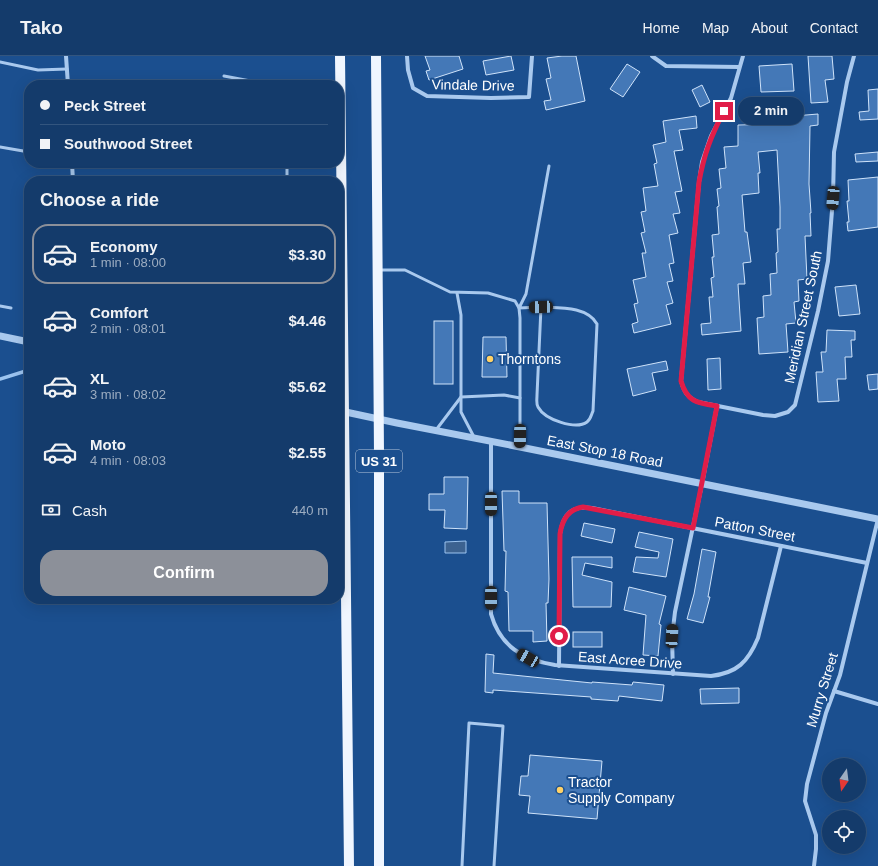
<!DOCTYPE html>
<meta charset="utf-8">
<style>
body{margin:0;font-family:Arial,sans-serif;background:#1d4271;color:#f1f3f6;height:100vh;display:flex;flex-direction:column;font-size:15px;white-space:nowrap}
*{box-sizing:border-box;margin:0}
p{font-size:13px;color:#9dadc1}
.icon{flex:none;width:22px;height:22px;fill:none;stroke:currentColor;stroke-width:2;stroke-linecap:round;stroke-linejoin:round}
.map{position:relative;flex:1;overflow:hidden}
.details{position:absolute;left:24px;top:120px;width:320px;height:428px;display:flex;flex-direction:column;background:#143b6b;border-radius:16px;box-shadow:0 4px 16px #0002,0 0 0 1px #33557e}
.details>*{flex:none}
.top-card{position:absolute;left:24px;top:24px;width:320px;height:88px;border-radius:16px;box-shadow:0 4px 16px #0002,0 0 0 1px #33557e;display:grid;align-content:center;height:88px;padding:0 16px;background:#143b6b}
.needle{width:26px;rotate:194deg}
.tools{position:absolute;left:822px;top:702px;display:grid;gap:8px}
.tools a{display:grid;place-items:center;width:44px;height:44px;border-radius:50%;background:#143b6b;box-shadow:0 4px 16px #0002,0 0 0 1px #33557e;font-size:20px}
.end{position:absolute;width:18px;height:18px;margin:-9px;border:5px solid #e11d48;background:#fff;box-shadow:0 0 0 2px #fff}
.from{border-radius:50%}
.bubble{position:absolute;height:28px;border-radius:14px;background:#143b6b;box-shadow:0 4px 16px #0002,0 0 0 1px #33557e;font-size:13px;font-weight:700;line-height:28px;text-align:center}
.car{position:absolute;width:12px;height:24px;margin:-12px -6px;border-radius:5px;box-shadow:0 0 3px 1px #0007;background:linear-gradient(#222 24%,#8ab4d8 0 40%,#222 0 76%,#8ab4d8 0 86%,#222 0)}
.top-card b{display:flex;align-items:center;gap:14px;height:38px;font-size:15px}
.top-card b+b{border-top:1px solid #33557e}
.top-card i{width:10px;height:10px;background:#f1f3f6}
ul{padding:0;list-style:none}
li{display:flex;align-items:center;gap:12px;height:60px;margin:0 8px 6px;padding:0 8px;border:2px solid transparent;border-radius:16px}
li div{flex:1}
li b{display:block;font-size:15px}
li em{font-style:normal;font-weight:700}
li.current{border-color:#8c9099}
li>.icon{width:36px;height:36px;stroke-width:1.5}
h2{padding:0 16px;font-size:18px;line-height:48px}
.pay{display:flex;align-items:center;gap:10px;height:44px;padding:0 16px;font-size:15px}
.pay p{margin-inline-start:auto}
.primary-button{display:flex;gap:8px;margin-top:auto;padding:8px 16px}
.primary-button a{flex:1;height:46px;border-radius:16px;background:#8c9099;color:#fff;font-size:16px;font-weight:700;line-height:46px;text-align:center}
header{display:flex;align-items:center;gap:24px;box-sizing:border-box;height:56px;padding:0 20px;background:#143b6b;border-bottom:1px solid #33557e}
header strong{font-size:19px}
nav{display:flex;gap:22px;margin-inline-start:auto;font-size:14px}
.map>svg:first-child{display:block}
</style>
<header>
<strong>Tako</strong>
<nav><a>Home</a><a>Map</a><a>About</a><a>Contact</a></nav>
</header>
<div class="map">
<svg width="878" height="810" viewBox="0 0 878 810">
<rect width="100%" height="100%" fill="#1b4f8f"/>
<path fill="#3c6290" stroke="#9cc4f0" d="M 466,485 L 466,497 L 445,497 L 445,486 Z"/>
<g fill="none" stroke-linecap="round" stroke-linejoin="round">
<path stroke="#9cc4f0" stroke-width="3.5" d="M 0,323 L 29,314"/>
</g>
<g fill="#4478b7" stroke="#cfe3fa">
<path d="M 425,0 L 459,0 L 463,13 L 429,24 L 426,15 L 430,14 Z"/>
<path d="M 511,0 L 514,14 L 486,19 L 483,5 Z"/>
<path d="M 562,0 L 576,0 L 585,45 L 546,54 L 544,45 L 551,44 L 546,23 L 551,22 L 547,2 Z"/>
<path d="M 808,0 L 832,0 L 834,23 L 825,24 L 828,46 L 811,47 Z"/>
<path d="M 627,8 L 640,16 L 623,41 L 610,33 Z"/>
<path d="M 792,8 L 794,35 L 761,36 L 759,10 Z"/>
<path d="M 702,29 L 710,46 L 700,51 L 692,34 Z"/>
<path d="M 878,33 L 878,63 L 860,64 L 859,56 L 869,55 L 868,34 Z"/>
<path d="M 818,58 L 818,69 L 810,70 L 809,128 L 811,157 L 810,157 L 811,180 L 805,180 L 807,223 L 798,224 L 799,245 L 794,246 L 796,267 L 786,268 L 788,296 L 759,298 L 757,262 L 764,261 L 763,240 L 771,239 L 770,218 L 777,217 L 776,197 L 778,196 L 777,173 L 780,173 L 780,151 L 777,94 L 758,96 L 760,117 L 758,117 L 759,137 L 742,139 L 745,176 L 747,176 L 751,206 L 743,207 L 745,228 L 738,228 L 741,275 L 702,279 L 701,268 L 711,267 L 709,241 L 713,241 L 711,222 L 714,221 L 712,201 L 714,201 L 712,179 L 719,178 L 717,151 L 719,150 L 717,133 L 721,132 L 719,113 L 726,112 L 724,91 L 738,90 L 738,69 L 782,68 L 782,61 Z"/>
<path d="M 696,60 L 697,72 L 679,74 L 683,94 L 674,95 L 682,135 L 675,136 L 680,157 L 673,158 L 678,177 L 669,179 L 674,207 L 669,208 L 673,225 L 667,226 L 673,247 L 666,249 L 671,268 L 634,277 L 632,268 L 638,266 L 634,248 L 638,247 L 633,224 L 646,221 L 642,197 L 646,197 L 641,177 L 645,176 L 641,156 L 646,155 L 643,132 L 658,130 L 654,108 L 657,107 L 653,89 L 666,86 L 663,65 Z"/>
<path d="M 878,96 L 878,105 L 856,106 L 855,98 Z"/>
<path d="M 878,121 L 878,171 L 848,175 L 847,166 L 849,166 L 847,145 L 849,145 L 848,124 Z"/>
<path d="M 856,229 L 860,258 L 839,260 L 835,231 Z"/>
<rect x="434" y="265" width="19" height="63"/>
<path d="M 827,274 L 855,275 L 855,284 L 851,284 L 852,301 L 845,301 L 846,323 L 837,323 L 839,345 L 818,346 L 816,316 L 823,316 L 821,296 L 826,296 Z"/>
<path d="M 483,281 L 506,281 L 507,321 L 482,321 Z"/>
<path d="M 720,302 L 721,333 L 708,334 L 707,303 Z"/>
<path d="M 666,305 L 668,314 L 652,317 L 656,334 L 633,340 L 627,313 Z"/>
<path d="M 878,318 L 878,333 L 869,334 L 867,319 Z"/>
<path d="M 444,421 L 468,421 L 467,473 L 444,472 L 445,454 L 429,454 L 429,438 L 444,438 Z"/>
<path d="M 502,435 L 519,435 L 519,447 L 547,447 L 549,523 L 548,547 L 546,547 L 547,585 L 533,586 L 533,575 L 509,575 L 508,536 L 505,535 L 506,495 L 504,495 Z"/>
<path d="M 584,467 L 615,473 L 612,487 L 581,480 Z"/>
<path d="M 639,476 L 673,483 L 666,521 L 633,516 L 636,501 L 658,502 L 659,496 L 635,491 Z"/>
<path d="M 702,493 L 716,496 L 708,541 L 710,541 L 703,567 L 687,563 L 694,538 Z"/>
<path d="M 572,501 L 612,501 L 612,512 L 585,507 L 582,519 L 612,526 L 611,551 L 573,551 Z"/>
<path d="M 629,531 L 666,540 L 659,568 L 661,569 L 658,600 L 643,599 L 646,559 L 624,554 Z"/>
<rect x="573" y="576" width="29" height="15"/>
<path d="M 486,598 L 494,599 L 493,617 L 592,627 L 592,626 L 632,629 L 633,626 L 664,629 L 662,645 L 619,640 L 618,645 L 591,643 L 591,641 L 493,634 L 493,637 L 485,636 Z"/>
<path d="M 739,632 L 739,647 L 701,648 L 700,633 Z"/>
<path d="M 530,699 L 602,705 L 597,763 L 528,757 L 530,740 L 519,739 L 521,720 L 528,720 Z"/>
</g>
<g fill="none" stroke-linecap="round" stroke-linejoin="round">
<g stroke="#a9c9ee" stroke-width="3">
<path d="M 0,6 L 38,14 L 67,13"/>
<path d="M 224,20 L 272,29"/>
<path d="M 0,91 L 29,96"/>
<path d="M 287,108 L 287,125"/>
<path d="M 380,214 L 405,214 L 450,236 L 488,237 L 515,245 L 519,252 L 520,262 L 520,391"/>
<path d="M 457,237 L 461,259 L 461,356 L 474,381"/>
<path d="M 0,250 L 11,252"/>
<path d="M 541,251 C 559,252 587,250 597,268 L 593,355 C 591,359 591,363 587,366 C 576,374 545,364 538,351 C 536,348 537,343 537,339 L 541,251 L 519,252 L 526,238 L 549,110"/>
<path d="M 436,374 L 461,341 L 504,339 L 520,342"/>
<path d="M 462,810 L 469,667 L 503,670 L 494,810"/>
</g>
<g stroke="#a9c9ee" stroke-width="4">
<path d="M 66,0 L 68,29"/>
<path d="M 407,0 L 408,14 L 413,32 L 427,40 L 491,42 L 529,41 L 532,0"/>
<path d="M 652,0 L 666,10 L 739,11"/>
<path d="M 743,0 L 731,42 L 711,80 L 702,106 L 699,126 L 681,325 C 684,336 687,341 698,346 L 763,359 L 775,360 L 788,356 L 795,349 L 818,255 L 828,205 L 833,142 L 834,96 L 847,26 L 854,0"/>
<path d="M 72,107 L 73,125"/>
<path d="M 491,386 L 491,558 C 500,590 523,604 555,609 L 711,620 C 737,617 748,606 758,582 L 781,490"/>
<path d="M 559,610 L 560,478 C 563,458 572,449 592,452 L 867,507"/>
<path d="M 673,618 L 672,581 L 675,556 L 702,428 L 717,350"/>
<path d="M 834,635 L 878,648"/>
<path d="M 814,810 L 816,793 L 816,779 L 805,745 L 807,728 L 826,657 L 840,619 L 878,463"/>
</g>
<g stroke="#a9c9ee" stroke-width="7">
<path d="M 0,280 L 29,286"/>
<path d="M 341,355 L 397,367 L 520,391 L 878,463"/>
</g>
<g stroke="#f0f6ff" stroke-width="10">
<path d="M 340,0 L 349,810"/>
<path d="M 376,0 L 379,398 L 379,810"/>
</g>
</g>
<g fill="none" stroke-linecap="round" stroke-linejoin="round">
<path stroke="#e11d48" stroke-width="5" d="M 559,580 L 560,478 C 562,464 568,453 583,451 L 693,472 L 717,350 C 697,347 687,346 681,325 L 699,126 C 704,98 711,80 724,55"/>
</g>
<g fill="#ffd166" stroke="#1b4f8f" stroke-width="1.5">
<circle cx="490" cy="303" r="4"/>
<circle cx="560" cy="734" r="4"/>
</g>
<g text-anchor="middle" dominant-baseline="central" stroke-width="4" stroke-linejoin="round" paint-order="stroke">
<rect fill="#1b4f8f" stroke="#bbcadd" stroke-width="1" x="356" y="394" width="46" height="22" rx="3"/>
<g font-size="13" font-weight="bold" fill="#fff">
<text x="379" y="405">US 31</text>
</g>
<g font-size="14" fill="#fff" stroke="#1b4f8f">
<text transform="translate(473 29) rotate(1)">Vindale Drive</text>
<text transform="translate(803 261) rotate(-78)">Meridian Street South</text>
<text transform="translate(605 395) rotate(11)">East Stop 18 Road</text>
<text transform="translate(755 473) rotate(11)">Patton Street</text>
<text transform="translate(630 604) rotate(4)">East Acree Drive</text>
<text transform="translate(822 634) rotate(-73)">Murry Street</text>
</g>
<g font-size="14" fill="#fff" stroke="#1b4f8f" text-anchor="start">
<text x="498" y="303">Thorntons</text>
<text x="568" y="726">Tractor<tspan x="568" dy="16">Supply Company</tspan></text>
</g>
</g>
</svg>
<div class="tools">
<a><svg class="needle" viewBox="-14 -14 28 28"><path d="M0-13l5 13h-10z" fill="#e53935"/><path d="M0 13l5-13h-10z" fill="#9dadc1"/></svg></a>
<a><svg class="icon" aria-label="locate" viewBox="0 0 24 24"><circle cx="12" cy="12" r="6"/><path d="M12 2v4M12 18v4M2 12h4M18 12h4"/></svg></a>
</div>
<i class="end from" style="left:559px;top:580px"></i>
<i class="end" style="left:724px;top:55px"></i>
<div class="bubble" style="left:738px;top:41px;width:66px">2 min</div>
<i class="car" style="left:833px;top:142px;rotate:185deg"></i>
<i class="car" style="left:541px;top:251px;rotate:268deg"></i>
<i class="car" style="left:520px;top:380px;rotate:181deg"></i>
<i class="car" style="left:491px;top:448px;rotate:180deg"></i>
<i class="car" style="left:491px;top:542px;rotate:180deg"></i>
<i class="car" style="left:672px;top:580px;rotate:3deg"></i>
<i class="car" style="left:528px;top:602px;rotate:300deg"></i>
<div class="top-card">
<b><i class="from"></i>Peck Street</b>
<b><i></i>Southwood Street</b>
</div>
<section class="details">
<h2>Choose a ride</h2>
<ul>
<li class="current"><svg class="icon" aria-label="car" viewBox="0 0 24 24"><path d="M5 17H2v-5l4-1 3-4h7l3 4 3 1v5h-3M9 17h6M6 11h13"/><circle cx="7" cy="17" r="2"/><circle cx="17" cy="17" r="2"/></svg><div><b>Economy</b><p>1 min · 08:00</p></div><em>$3.30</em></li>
<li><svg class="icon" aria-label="car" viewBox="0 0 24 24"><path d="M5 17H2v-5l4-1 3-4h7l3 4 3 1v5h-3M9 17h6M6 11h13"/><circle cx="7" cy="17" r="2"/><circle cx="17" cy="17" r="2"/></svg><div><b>Comfort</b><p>2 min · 08:01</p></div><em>$4.46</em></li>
<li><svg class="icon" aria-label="car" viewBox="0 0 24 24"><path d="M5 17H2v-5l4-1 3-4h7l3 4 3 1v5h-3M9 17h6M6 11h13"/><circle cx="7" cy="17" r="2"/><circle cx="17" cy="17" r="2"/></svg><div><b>XL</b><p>3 min · 08:02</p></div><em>$5.62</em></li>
<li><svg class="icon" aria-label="car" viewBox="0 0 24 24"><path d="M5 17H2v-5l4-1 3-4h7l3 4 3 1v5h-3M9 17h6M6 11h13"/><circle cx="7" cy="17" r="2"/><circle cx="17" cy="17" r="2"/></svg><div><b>Moto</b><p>4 min · 08:03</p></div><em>$2.55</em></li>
</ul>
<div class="pay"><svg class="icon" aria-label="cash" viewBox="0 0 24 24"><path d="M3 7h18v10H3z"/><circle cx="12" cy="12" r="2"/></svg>Cash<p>440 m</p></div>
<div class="primary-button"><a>Confirm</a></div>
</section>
</div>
